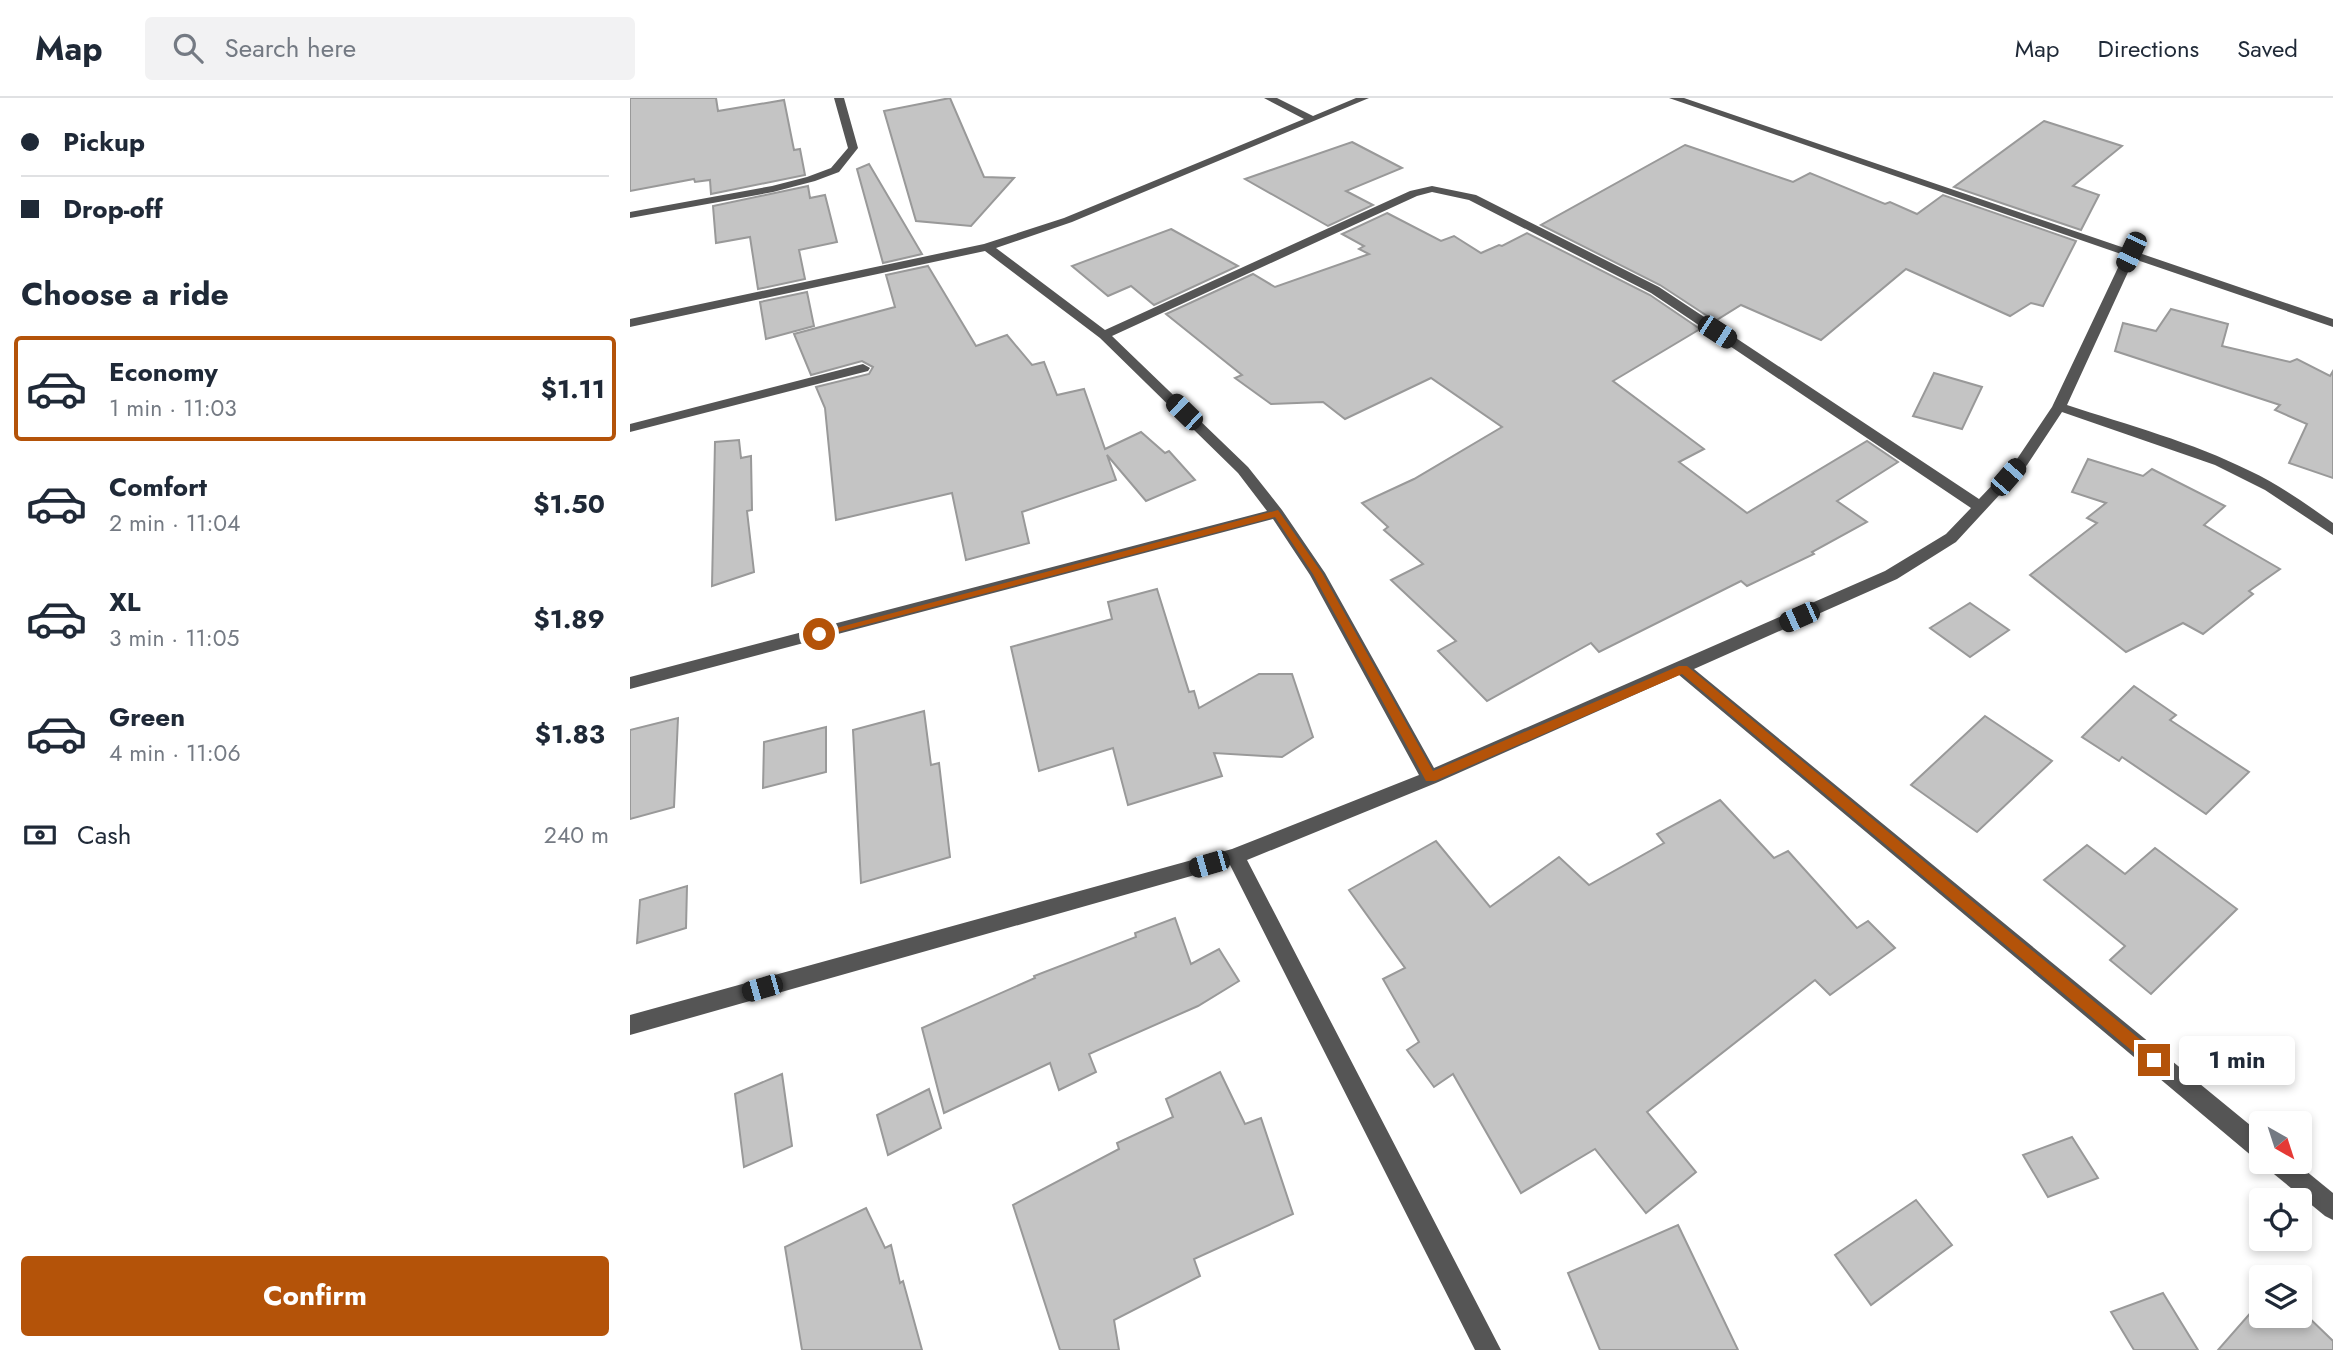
<!DOCTYPE html>
<meta charset="utf-8">
<style>
body{margin:0;font-family:Jost,sans-serif;background:#f2f2f3;color:#1f2937;height:100vh;display:flex;flex-direction:column;font-size:26px;white-space:nowrap}
*{box-sizing:border-box;margin:0}
p{font-size:23px;color:#747a83}
.icon{flex:none;width:38px;height:38px;fill:none;stroke:currentColor;stroke-width:2;stroke-linecap:round;stroke-linejoin:round}
.map{position:relative;flex:1;overflow:hidden}
.side{display:flex;flex-direction:column;background:#fff;width:630px}
.side>*{flex:none}
.banner{display:grid;align-content:center;height:154px;padding:0 21px;background:#fff}
.needle{width:46px;rotate:141deg}
.fabs{position:absolute;left:1619px;top:1013px;display:grid;gap:14px}
.fabs a{display:grid;place-items:center;width:63px;height:63px;border-radius:7px;background:#fff;box-shadow:0 4px 10px #0003;font-size:35px}
.end{position:absolute;width:32px;height:32px;margin:-16px;border:9px solid #b45309;background:#fff;box-shadow:0 0 0 4px #fff}
.from{border-radius:50%}
.bubble{position:absolute;height:49px;border-radius:7px;background:#fff;box-shadow:0 4px 10px #0003;font-size:23px;font-weight:700;line-height:49px;text-align:center}
.car{position:absolute;width:21px;height:42px;margin:-21px -10px;border-radius:9px;box-shadow:0 0 5px 2px #0007;background:linear-gradient(#222 24%,#8ab4d8 0 40%,#222 0 76%,#8ab4d8 0 86%,#222 0)}
.banner b{display:flex;align-items:center;gap:24px;height:66px;font-size:26px}
.banner b+b{border-top:2px solid #e0e1e3}
.banner i{width:18px;height:18px;background:#1f2937}
ul{padding:0;list-style:none}
li{display:flex;align-items:center;gap:21px;height:105px;margin:0 14px 10px;padding:0 7px;border:4px solid transparent;border-radius:7px}
li div{flex:1}
li b{display:block;font-size:26px}
li em{font-style:normal;font-weight:700}
li.on{border-color:#b45309}
li>.icon{width:63px;height:63px;stroke-width:1.5}
h2{padding:0 21px;font-size:32px;line-height:84px}
.pay{display:flex;align-items:center;gap:18px;height:77px;padding:0 21px;font-size:26px}
.pay p{margin-inline-start:auto}
.cta{display:flex;gap:14px;margin-top:auto;padding:14px 21px}
.cta a{flex:1;height:80px;border-radius:7px;background:#b45309;color:#fff;font-size:28px;font-weight:700;line-height:80px;text-align:center}
header{display:flex;align-items:center;gap:42px;box-sizing:border-box;height:98px;padding:0 35px;background:#fff;border-bottom:2px solid #e0e1e3}
header strong{font-size:33px}
nav{display:flex;gap:38px;margin-inline-start:auto;font-size:24px}
.search{width:490px;height:63px;background:#f2f2f3;display:flex;align-items:center;gap:18px;box-sizing:border-box;padding:0 24px;border-radius:7px;color:#747a83;font-size:26px}
main{display:flex;flex:1;min-height:0}
.map>svg:first-child{display:block}
</style>
<header>
<strong>Map</strong>
<div class="search"><svg class="icon" aria-label="search" viewBox="0 0 24 24"><circle cx="10" cy="10" r="6"/><path d="M15 15l6 6"/></svg>Search here</div>
<nav><a>Map</a><a>Directions</a><a>Saved</a></nav>
</header>
<main>
<section class="side">
<div class="banner">
<b><i class="from"></i>Pickup</b>
<b><i></i>Drop-off</b>
</div>
<h2>Choose a ride</h2>
<ul>
<li class="on"><svg class="icon" aria-label="car" viewBox="0 0 24 24"><path d="M5 17H2v-5l4-1 3-4h7l3 4 3 1v5h-3M9 17h6M6 11h13"/><circle cx="7" cy="17" r="2"/><circle cx="17" cy="17" r="2"/></svg><div><b>Economy</b><p>1 min · 11:03</p></div><em>$1.11</em></li>
<li><svg class="icon" aria-label="car" viewBox="0 0 24 24"><path d="M5 17H2v-5l4-1 3-4h7l3 4 3 1v5h-3M9 17h6M6 11h13"/><circle cx="7" cy="17" r="2"/><circle cx="17" cy="17" r="2"/></svg><div><b>Comfort</b><p>2 min · 11:04</p></div><em>$1.50</em></li>
<li><svg class="icon" aria-label="car" viewBox="0 0 24 24"><path d="M5 17H2v-5l4-1 3-4h7l3 4 3 1v5h-3M9 17h6M6 11h13"/><circle cx="7" cy="17" r="2"/><circle cx="17" cy="17" r="2"/></svg><div><b>XL</b><p>3 min · 11:05</p></div><em>$1.89</em></li>
<li><svg class="icon" aria-label="car" viewBox="0 0 24 24"><path d="M5 17H2v-5l4-1 3-4h7l3 4 3 1v5h-3M9 17h6M6 11h13"/><circle cx="7" cy="17" r="2"/><circle cx="17" cy="17" r="2"/></svg><div><b>Green</b><p>4 min · 11:06</p></div><em>$1.83</em></li>
</ul>
<div class="pay"><svg class="icon" aria-label="cash" viewBox="0 0 24 24"><path d="M3 7h18v10H3z"/><circle cx="12" cy="12" r="2"/></svg>Cash<p>240 m</p></div>
<div class="cta"><a>Confirm</a></div>
</section>
<div class="map">
<svg width="1703" height="1252" viewBox="0 0 1703 1252">
<rect width="100%" height="100%" fill="#fff"/>
<g fill="#c4c4c4" stroke="#999" stroke-width="2">
<path d="M 0,0 L 86,0 L 88,13 L 154,2 L 164,52 L 170,51 L 175,77 L 81,96 L 80,82 L 65,84 L 64,81 L 0,93 Z"/>
<path d="M 320,0 L 354,79 L 384,80 L 341,128 L 286,123 L 254,13 Z"/>
<path d="M 1414,23 L 1492,48 L 1443,88 L 1469,97 L 1451,132 L 1324,89 Z"/>
<path d="M 722,44 L 772,70 L 716,93 L 743,107 L 698,128 L 615,81 Z"/>
<path d="M 1055,47 L 1163,84 L 1180,75 L 1255,106 L 1260,104 L 1287,116 L 1313,97 L 1446,143 L 1413,208 L 1401,205 L 1380,218 L 1276,171 L 1191,242 L 1111,207 L 1085,223 L 1030,187 L 911,127 Z"/>
<path d="M 239,66 L 292,156 L 253,165 L 227,71 Z"/>
<path d="M 178,88 L 180,100 L 195,97 L 207,144 L 169,152 L 175,181 L 128,191 L 120,139 L 86,145 L 83,108 Z"/>
<path d="M 757,115 L 811,143 L 824,138 L 851,155 L 869,147 L 872,148 L 897,135 L 1020,197 L 1070,231 L 983,283 L 1074,351 L 1049,364 L 1117,415 L 1237,343 L 1268,364 L 1207,403 L 1237,424 L 1182,454 L 1184,456 L 1117,488 L 1111,483 L 969,554 L 961,545 L 857,603 L 808,553 L 826,543 L 761,482 L 793,466 L 754,432 L 758,429 L 732,405 L 784,381 L 872,329 L 801,280 L 715,321 L 693,304 L 641,306 L 605,280 L 612,277 L 536,216 L 623,176 L 645,189 L 739,156 L 729,151 L 734,148 L 712,136 Z"/>
<path d="M 541,131 L 608,168 L 524,207 L 501,188 L 478,198 L 442,168 Z"/>
<path d="M 298,168 L 346,248 L 377,237 L 402,267 L 414,264 L 427,297 L 454,291 L 475,351 L 511,334 L 535,355 L 539,353 L 565,382 L 516,403 L 477,357 L 486,382 L 392,414 L 399,445 L 336,462 L 322,395 L 206,422 L 195,310 L 186,289 L 239,276 L 243,269 L 232,263 L 181,277 L 164,236 L 265,209 L 256,177 Z"/>
<path d="M 177,194 L 184,228 L 136,241 L 130,204 Z"/>
<path d="M 1541,211 L 1598,226 L 1592,248 L 1660,264 L 1667,261 L 1700,278 L 1703,273 L 1703,380 L 1659,365 L 1677,326 L 1645,312 L 1650,307 L 1485,253 L 1493,225 L 1526,233 Z"/>
<path d="M 1304,275 L 1352,289 L 1332,331 L 1283,318 Z"/>
<path d="M 109,342 L 111,360 L 121,358 L 122,412 L 117,413 L 124,474 L 82,488 L 85,344 Z"/>
<path d="M 1458,361 L 1513,378 L 1522,371 L 1595,408 L 1574,427 L 1650,471 L 1619,493 L 1623,496 L 1573,536 L 1553,525 L 1496,554 L 1400,477 L 1467,425 L 1457,420 L 1476,405 L 1442,394 Z"/>
<path d="M 527,491 L 559,594 L 564,593 L 569,610 L 629,576 L 662,576 L 683,639 L 652,659 L 584,655 L 592,678 L 498,707 L 483,650 L 409,673 L 381,549 L 482,521 L 478,504 Z"/>
<path d="M 1340,505 L 1379,532 L 1340,559 L 1300,530 Z"/>
<path d="M 1504,588 L 1546,617 L 1540,622 L 1619,674 L 1576,716 L 1492,659 L 1489,663 L 1452,639 Z"/>
<path d="M 294,613 L 301,667 L 309,665 L 320,759 L 231,785 L 223,632 Z"/>
<path d="M 1355,618 L 1422,663 L 1347,734 L 1281,687 Z"/>
<path d="M 48,620 L 44,709 L 0,721 L 0,632 Z"/>
<path d="M 196,629 L 196,674 L 133,690 L 134,644 Z"/>
<path d="M 1090,702 L 1144,760 L 1158,753 L 1227,830 L 1238,823 L 1265,850 L 1200,897 L 1185,882 L 1017,1014 L 1066,1074 L 1016,1115 L 965,1051 L 891,1095 L 823,976 L 804,989 L 777,952 L 789,944 L 753,881 L 775,870 L 719,792 L 806,743 L 860,809 L 929,759 L 959,787 L 1034,745 L 1027,736 Z"/>
<path d="M 1457,747 L 1495,776 L 1525,750 L 1607,811 L 1521,896 L 1480,862 L 1495,848 L 1414,782 Z"/>
<path d="M 57,788 L 56,830 L 7,845 L 10,802 Z"/>
<path d="M 545,820 L 561,866 L 589,851 L 609,883 L 568,908 L 459,956 L 466,974 L 429,992 L 420,965 L 314,1015 L 292,930 L 405,880 L 404,878 L 506,839 L 505,835 Z"/>
<path d="M 590,974 L 615,1026 L 631,1020 L 663,1116 L 564,1161 L 570,1178 L 484,1222 L 489,1252 L 430,1252 L 383,1107 L 489,1051 L 487,1045 L 543,1019 L 536,1001 Z"/>
<path d="M 152,976 L 162,1048 L 114,1069 L 105,996 Z"/>
<path d="M 299,991 L 311,1030 L 258,1057 L 247,1017 Z"/>
<path d="M 1442,1039 L 1468,1080 L 1418,1099 L 1393,1057 Z"/>
<path d="M 1286,1102 L 1322,1147 L 1241,1207 L 1205,1157 Z"/>
<path d="M 236,1110 L 255,1150 L 261,1147 L 270,1185 L 273,1183 L 292,1252 L 172,1252 L 155,1149 Z"/>
<path d="M 1048,1127 L 1108,1252 L 970,1252 L 938,1175 Z"/>
<path d="M 1533,1195 L 1568,1252 L 1504,1252 L 1481,1214 Z"/>
<path d="M 1631,1203 L 1631,1218 L 1670,1218 L 1670,1211 L 1703,1243 L 1703,1252 L 1588,1252 Z"/>
</g>
<g fill="none" stroke-linecap="round" stroke-linejoin="round">
<g fill="#555" fill-rule="evenodd">
<path d="M 204,0 L 214,0 L 228,50 L 209,74 L 185,83 L 143,94 L 0,120 L 0,114 L 142,88 L 177,79 L 201,70 L 218,50 Z"/>
<path d="M 634,0 L 647,0 L 683,18 L 726,0 L 739,0 L 442,124 L 366,150 L 475,232 L 780,93 L 802,88 L 846,97 L 1029,189 L 1349,401 L 1387,361 L 1422,309 L 1494,157 L 1039,0 L 1054,0 L 1703,221 L 1703,229 L 1504,161 L 1437,307 C 1498,327 1562,344 1620,373 C 1650,387 1676,406 1703,425 L 1703,437 L 1635,392 L 1585,367 L 1432,314 L 1397,367 L 1326,444 L 1267,481 L 1064,571 L 1631,1036 L 1631,1062 L 1623,1059 L 1049,577 L 806,685 L 617,762 L 871,1252 L 845,1252 L 600,767 L 0,937 L 0,917 L 602,751 L 789,677 L 680,477 L 643,421 L 0,591 L 0,579 L 637,413 L 608,375 L 470,240 L 355,153 L 0,229 L 0,221 L 354,146 L 434,120 L 674,21 ZM 802,94 L 839,102 L 1021,195 L 1341,410 L 1316,436 L 1255,473 L 804,670 L 695,475 L 652,412 L 618,369 L 482,238 L 787,98 Z"/>
<path d="M 233,266 L 240,270 L 238,273 L 0,334 L 0,326 Z"/>
<path d="M 1636,1064 L 1665,1064 L 1703,1095 L 1703,1122 L 1695,1118 L 1639,1072 Z"/>
</g>
</g>
<path fill="#b45309" d="M 648,412 L 692,475 L 803,673 L 1049,568 L 1057,568 L 1529,957 L 1529,967 L 1519,967 L 1052,576 L 805,683 L 796,683 L 683,476 L 645,419 L 189,539 L 184,536 Z"/>
</svg>
<div class="fabs">
<a><svg class="needle" viewBox="-14 -14 28 28"><path d="M0-13l5 13h-10z" fill="#e53935"/><path d="M0 13l5-13h-10z" fill="#747a83"/></svg></a>
<a><svg class="icon" aria-label="locate" viewBox="0 0 24 24"><circle cx="12" cy="12" r="6"/><path d="M12 2v4M12 18v4M2 12h4M18 12h4"/></svg></a>
<a><svg class="icon" aria-label="layers" viewBox="0 0 24 24"><path d="M12 4l9 5-9 5-9-5zM3 14l9 5 9-5"/></svg></a>
</div>
<i class="end from" style="left:189px;top:536px"></i>
<i class="end" style="left:1524px;top:962px"></i>
<div class="bubble" style="left:1549px;top:938px;width:116px">1 min</div>
<i class="car" style="left:1501px;top:154px;rotate:205deg"></i>
<i class="car" style="left:1087px;top:234px;rotate:123deg"></i>
<i class="car" style="left:554px;top:314px;rotate:314deg"></i>
<i class="car" style="left:1378px;top:379px;rotate:41deg"></i>
<i class="car" style="left:1169px;top:519px;rotate:246deg"></i>
<i class="car" style="left:579px;top:766px;rotate:254deg"></i>
<i class="car" style="left:132px;top:890px;rotate:254deg"></i>
</div>
</main>
